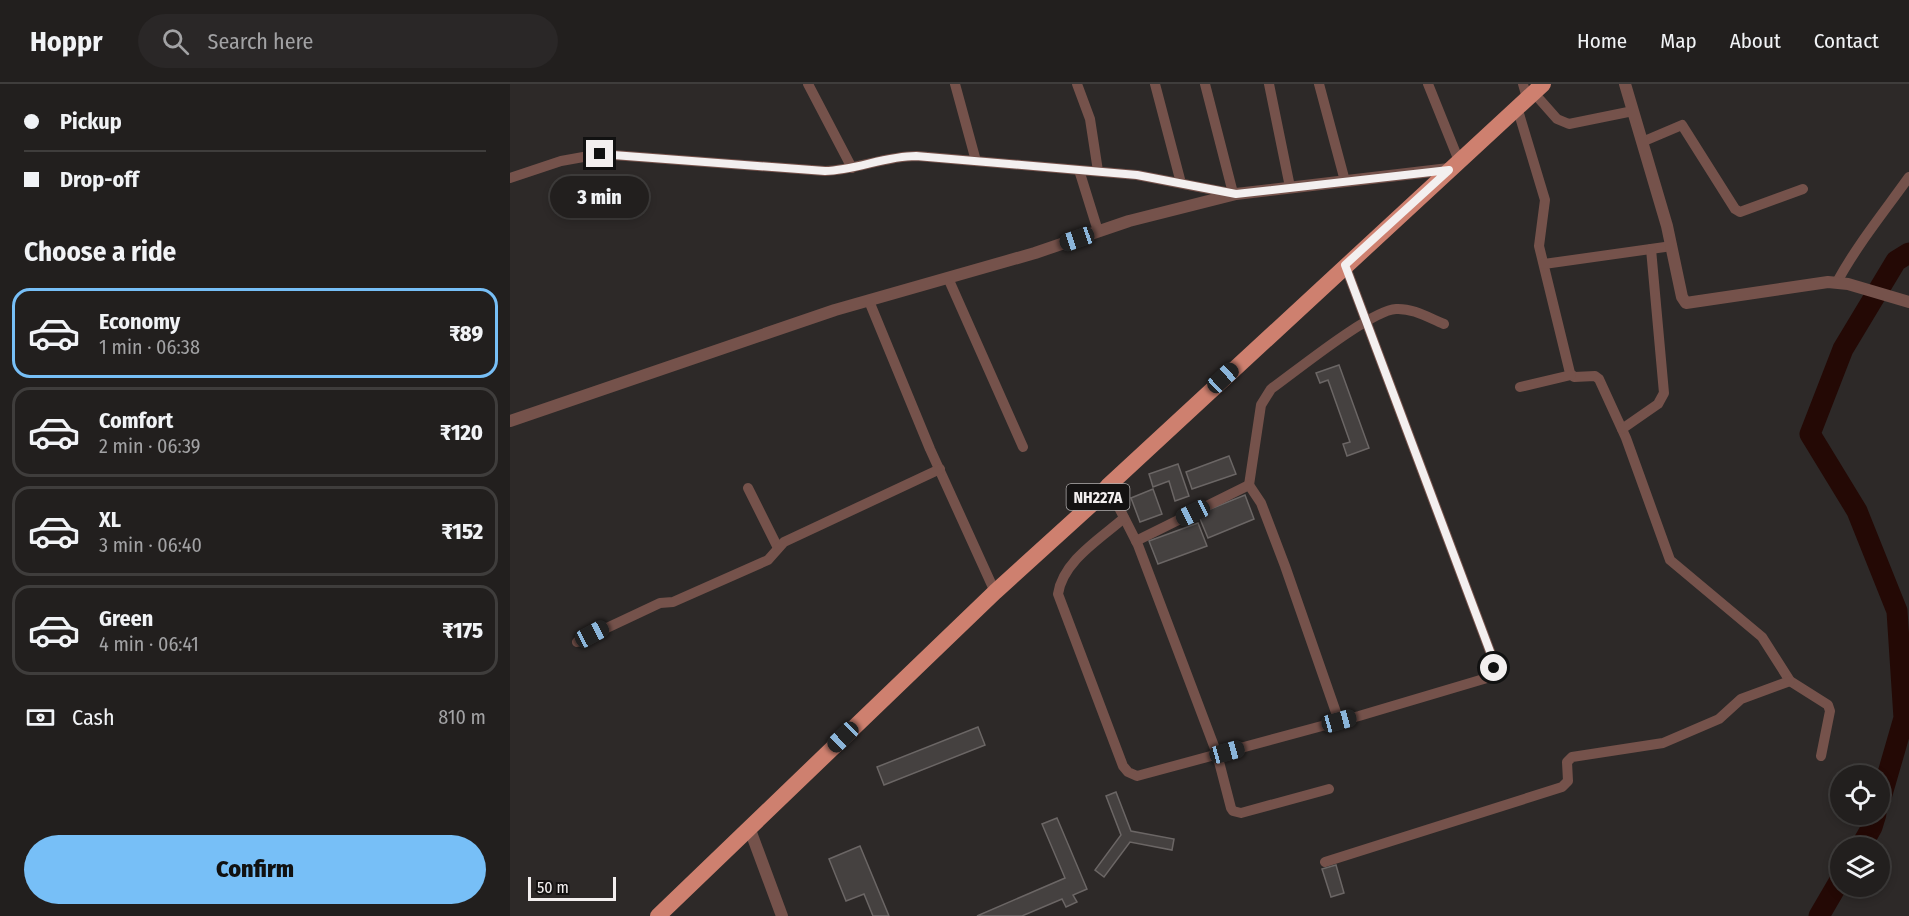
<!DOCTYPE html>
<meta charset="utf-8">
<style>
body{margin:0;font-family:"Fira Sans Condensed",sans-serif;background:#2a2727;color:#f1f3f6;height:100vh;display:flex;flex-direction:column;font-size:22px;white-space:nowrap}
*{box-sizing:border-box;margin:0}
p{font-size:20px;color:#a2a2a4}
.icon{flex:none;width:33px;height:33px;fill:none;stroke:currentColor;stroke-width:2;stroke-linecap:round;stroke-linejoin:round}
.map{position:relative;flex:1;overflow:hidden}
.drawer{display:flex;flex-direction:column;background:#221f1e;width:510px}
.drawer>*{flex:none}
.banner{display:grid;align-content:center;height:132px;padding:0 24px;background:#221f1e}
.controls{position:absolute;left:1320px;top:681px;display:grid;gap:12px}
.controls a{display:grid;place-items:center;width:60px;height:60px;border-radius:50%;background:#221f1e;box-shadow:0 3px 9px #0003,0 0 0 2px #3f3d3c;font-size:30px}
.scale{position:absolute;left:18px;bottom:15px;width:88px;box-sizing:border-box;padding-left:6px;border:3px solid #f3efef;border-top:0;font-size:16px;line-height:21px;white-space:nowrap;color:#f3efef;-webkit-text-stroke:4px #141212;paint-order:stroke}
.end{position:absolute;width:27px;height:27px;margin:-14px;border:8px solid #f3efef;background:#111;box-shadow:0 0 0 3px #111}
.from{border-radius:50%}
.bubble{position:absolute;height:42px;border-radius:21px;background:#221f1e;box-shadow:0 3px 9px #0003,0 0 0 2px #3f3d3c;font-size:20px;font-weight:800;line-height:42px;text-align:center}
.car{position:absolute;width:18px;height:36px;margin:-18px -9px;border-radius:8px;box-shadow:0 0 4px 2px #0007;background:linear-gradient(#222 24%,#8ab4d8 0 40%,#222 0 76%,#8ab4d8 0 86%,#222 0)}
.banner b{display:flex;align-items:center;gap:21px;height:57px;font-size:22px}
.banner b+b{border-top:2px solid #3f3d3c}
.banner i{width:15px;height:15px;background:#f1f3f6}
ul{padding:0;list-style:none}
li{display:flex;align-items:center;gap:18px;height:90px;margin:0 12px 9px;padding:0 12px;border:3px solid #3f3d3c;border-radius:18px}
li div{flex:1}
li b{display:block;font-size:22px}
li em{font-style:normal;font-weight:800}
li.on{border-color:#77bff7}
li>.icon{width:54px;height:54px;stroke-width:1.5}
h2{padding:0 24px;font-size:27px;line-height:72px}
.pay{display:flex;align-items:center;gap:15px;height:66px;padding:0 24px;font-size:22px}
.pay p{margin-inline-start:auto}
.primary-button{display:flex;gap:12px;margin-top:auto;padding:12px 24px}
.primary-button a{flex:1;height:69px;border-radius:36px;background:#77bff7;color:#111;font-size:24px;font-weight:800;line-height:69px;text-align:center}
header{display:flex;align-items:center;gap:36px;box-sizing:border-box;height:84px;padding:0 30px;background:#221f1e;border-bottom:2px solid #3f3d3c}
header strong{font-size:28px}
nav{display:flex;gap:33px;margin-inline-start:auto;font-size:21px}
.search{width:420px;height:54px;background:#2a2727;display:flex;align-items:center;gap:15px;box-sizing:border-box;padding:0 21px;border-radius:33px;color:#a2a2a4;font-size:22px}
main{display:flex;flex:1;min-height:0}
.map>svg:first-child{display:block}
</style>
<header>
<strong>Hoppr</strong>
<div class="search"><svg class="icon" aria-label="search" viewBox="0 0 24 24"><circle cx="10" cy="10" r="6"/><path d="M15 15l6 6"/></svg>Search here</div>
<nav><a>Home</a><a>Map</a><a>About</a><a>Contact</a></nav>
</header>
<main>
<section class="drawer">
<div class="banner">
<b><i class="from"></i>Pickup</b>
<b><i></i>Drop-off</b>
</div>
<h2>Choose a ride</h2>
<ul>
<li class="on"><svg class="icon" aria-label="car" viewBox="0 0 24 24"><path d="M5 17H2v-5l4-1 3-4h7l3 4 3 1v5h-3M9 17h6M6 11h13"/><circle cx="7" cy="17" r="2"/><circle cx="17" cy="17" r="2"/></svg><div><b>Economy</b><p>1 min · 06:38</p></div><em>₹89</em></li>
<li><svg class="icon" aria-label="car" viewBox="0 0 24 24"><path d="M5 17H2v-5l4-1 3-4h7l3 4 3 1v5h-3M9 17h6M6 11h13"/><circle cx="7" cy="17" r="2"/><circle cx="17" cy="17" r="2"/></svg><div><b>Comfort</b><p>2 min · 06:39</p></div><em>₹120</em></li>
<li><svg class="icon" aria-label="car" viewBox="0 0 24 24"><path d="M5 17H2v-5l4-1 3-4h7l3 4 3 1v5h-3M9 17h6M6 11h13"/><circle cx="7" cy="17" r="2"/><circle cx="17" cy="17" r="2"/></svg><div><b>XL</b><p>3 min · 06:40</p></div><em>₹152</em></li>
<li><svg class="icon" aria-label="car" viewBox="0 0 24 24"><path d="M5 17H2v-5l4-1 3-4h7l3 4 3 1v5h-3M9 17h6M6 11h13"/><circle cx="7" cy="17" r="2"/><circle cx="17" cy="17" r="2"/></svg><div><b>Green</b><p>4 min · 06:41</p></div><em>₹175</em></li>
</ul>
<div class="pay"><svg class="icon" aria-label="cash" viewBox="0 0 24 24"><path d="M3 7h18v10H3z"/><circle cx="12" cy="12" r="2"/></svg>Cash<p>810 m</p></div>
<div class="primary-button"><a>Confirm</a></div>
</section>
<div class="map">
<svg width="1399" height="832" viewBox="0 0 1399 832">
<rect width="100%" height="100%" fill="#2d2928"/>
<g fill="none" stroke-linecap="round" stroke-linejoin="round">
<g stroke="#240905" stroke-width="21">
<path d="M 1370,717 L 1394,634 L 1387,527 L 1347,427 L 1300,350 L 1333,265 L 1386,177 L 1399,169"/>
<path d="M 1350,764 L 1362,743 L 1366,730"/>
<path d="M 1309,832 L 1330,796"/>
</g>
</g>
<g fill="#454140" stroke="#6b6665" stroke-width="1.5">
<path d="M 829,281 L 859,364 L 837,372 L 833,360 L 840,358 L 818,296 L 810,299 L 806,289 Z"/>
<path d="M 719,372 L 726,390 L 682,405 L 676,388 Z"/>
<path d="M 668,380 L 679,412 L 665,417 L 659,397 L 643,403 L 639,390 Z"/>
<path d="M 643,405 L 652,430 L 630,438 L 621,414 Z"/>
<path d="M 735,411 L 744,435 L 698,454 L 688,430 Z"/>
<path d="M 688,439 L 697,462 L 648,480 L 639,457 Z"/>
<path d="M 468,643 L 475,661 L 374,701 L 367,683 Z"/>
<path d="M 606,708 L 621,747 L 664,755 L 662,766 L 620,758 L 594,793 L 585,786 L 611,751 L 596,712 Z"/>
<path d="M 547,734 L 577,805 L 563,811 L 567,818 L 556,823 L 552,815 L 512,832 L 467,832 L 555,794 L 532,740 Z"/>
<path d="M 350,762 L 379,832 L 363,832 L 354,810 L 336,817 L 319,775 Z"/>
<path d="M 826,781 L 834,809 L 821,813 L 812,785 Z"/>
</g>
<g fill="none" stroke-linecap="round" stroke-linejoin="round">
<g stroke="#75524b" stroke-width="10">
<path d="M 298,0 L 342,84"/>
<path d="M 445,0 L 466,77"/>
<path d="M 567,0 L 580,35 L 588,87"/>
<path d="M 645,0 L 671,99"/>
<path d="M 695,0 L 723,109"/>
<path d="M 759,0 L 780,103"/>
<path d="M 809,0 L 835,97"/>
<path d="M 918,0 L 949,77"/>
<path d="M 1013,0 L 1017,14"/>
<path d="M 1024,9 L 1047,35 L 1059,40 L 1123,27"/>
<path d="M 1007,23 L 1035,116 L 1029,162 L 1060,289 L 1064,293 L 1085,292 L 1089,295 L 1116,354 L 1160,476 L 1252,553 L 1280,597 L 1318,621 L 1320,627 L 1311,672"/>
<path d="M 1132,58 L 1172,41 L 1225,125 L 1230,128 L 1293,105"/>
<path d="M 569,86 L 588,147"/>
<path d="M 0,94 L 51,77 L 90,70 L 315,87 C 346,86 375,72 407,72 L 627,91 L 725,110"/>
<path d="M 1034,180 L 1162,162"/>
<path d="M 438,194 L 513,363"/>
<path d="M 1327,198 C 1347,161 1374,128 1399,93"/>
<path d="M 359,217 L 420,365 L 485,508"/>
<path d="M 1010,303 L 1061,291"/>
<path d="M 1112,345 L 1148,320 L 1154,309 L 1141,165"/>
<path d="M 739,401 L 751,321 L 761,305 C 785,288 861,226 886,225 C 903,224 919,234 934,240"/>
<path d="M 598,402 L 628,461 L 707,670 L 721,724 L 723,727 L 731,729 L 819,705"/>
<path d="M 238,404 L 268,464"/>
<path d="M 614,434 C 590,455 553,477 548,510 L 613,682 L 618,688 L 627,692 L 849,632 L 977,594 L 984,584 L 984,578 L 835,181"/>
<path d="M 626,457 L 739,401 L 751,419 L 775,482 L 829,637"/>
<path d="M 67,558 L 150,519 L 163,518 L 258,476 L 274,458 L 430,385"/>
<path d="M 815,778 L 1052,703 L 1058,697 L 1057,678 L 1062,673 L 1153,659 L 1209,635 L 1231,615 L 1280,597"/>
</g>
<g stroke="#75524b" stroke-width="12">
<path d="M 1115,0 L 1157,142 L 1172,213 L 1176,219 L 1318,198 L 1338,200 L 1399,218"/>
<path d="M 0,337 L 325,226 L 525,169 L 619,137 L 726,110 L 939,85"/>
<path d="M 239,743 L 272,832"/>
</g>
<path stroke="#ce806f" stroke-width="16" d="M 148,832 L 485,508 L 583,419 L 598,402 L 1033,0"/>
</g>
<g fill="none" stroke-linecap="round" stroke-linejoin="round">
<path stroke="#f3efef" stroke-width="8" d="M 90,70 L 315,87 C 346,86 375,72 406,72 L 627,91 L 726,110 L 939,86 L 835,181 L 984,578 L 984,584"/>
</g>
<g text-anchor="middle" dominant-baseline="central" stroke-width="5" stroke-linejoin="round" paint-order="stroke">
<rect fill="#141212" stroke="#b0adad" stroke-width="1.5" x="556.5" y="400" width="63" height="26" rx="4.5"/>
<g font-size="16" font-weight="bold" fill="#f3efef">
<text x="588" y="413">NH227A</text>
</g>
</g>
</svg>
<div class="controls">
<a><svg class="icon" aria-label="locate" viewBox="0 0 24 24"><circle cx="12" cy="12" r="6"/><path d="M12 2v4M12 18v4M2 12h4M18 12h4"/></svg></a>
<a><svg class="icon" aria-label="layers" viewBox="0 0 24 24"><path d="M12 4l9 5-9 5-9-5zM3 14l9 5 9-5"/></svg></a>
</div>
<div class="scale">50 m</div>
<i class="end from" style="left:984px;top:584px"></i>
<i class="end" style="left:90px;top:70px"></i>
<div class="bubble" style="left:40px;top:92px;width:99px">3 min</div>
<i class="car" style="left:567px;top:155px;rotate:251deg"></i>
<i class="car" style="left:713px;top:294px;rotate:47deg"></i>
<i class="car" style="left:683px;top:429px;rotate:244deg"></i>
<i class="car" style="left:82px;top:550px;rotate:62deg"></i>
<i class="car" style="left:829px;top:637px;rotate:75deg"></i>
<i class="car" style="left:333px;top:653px;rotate:226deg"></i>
<i class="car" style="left:717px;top:668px;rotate:75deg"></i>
</div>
</main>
